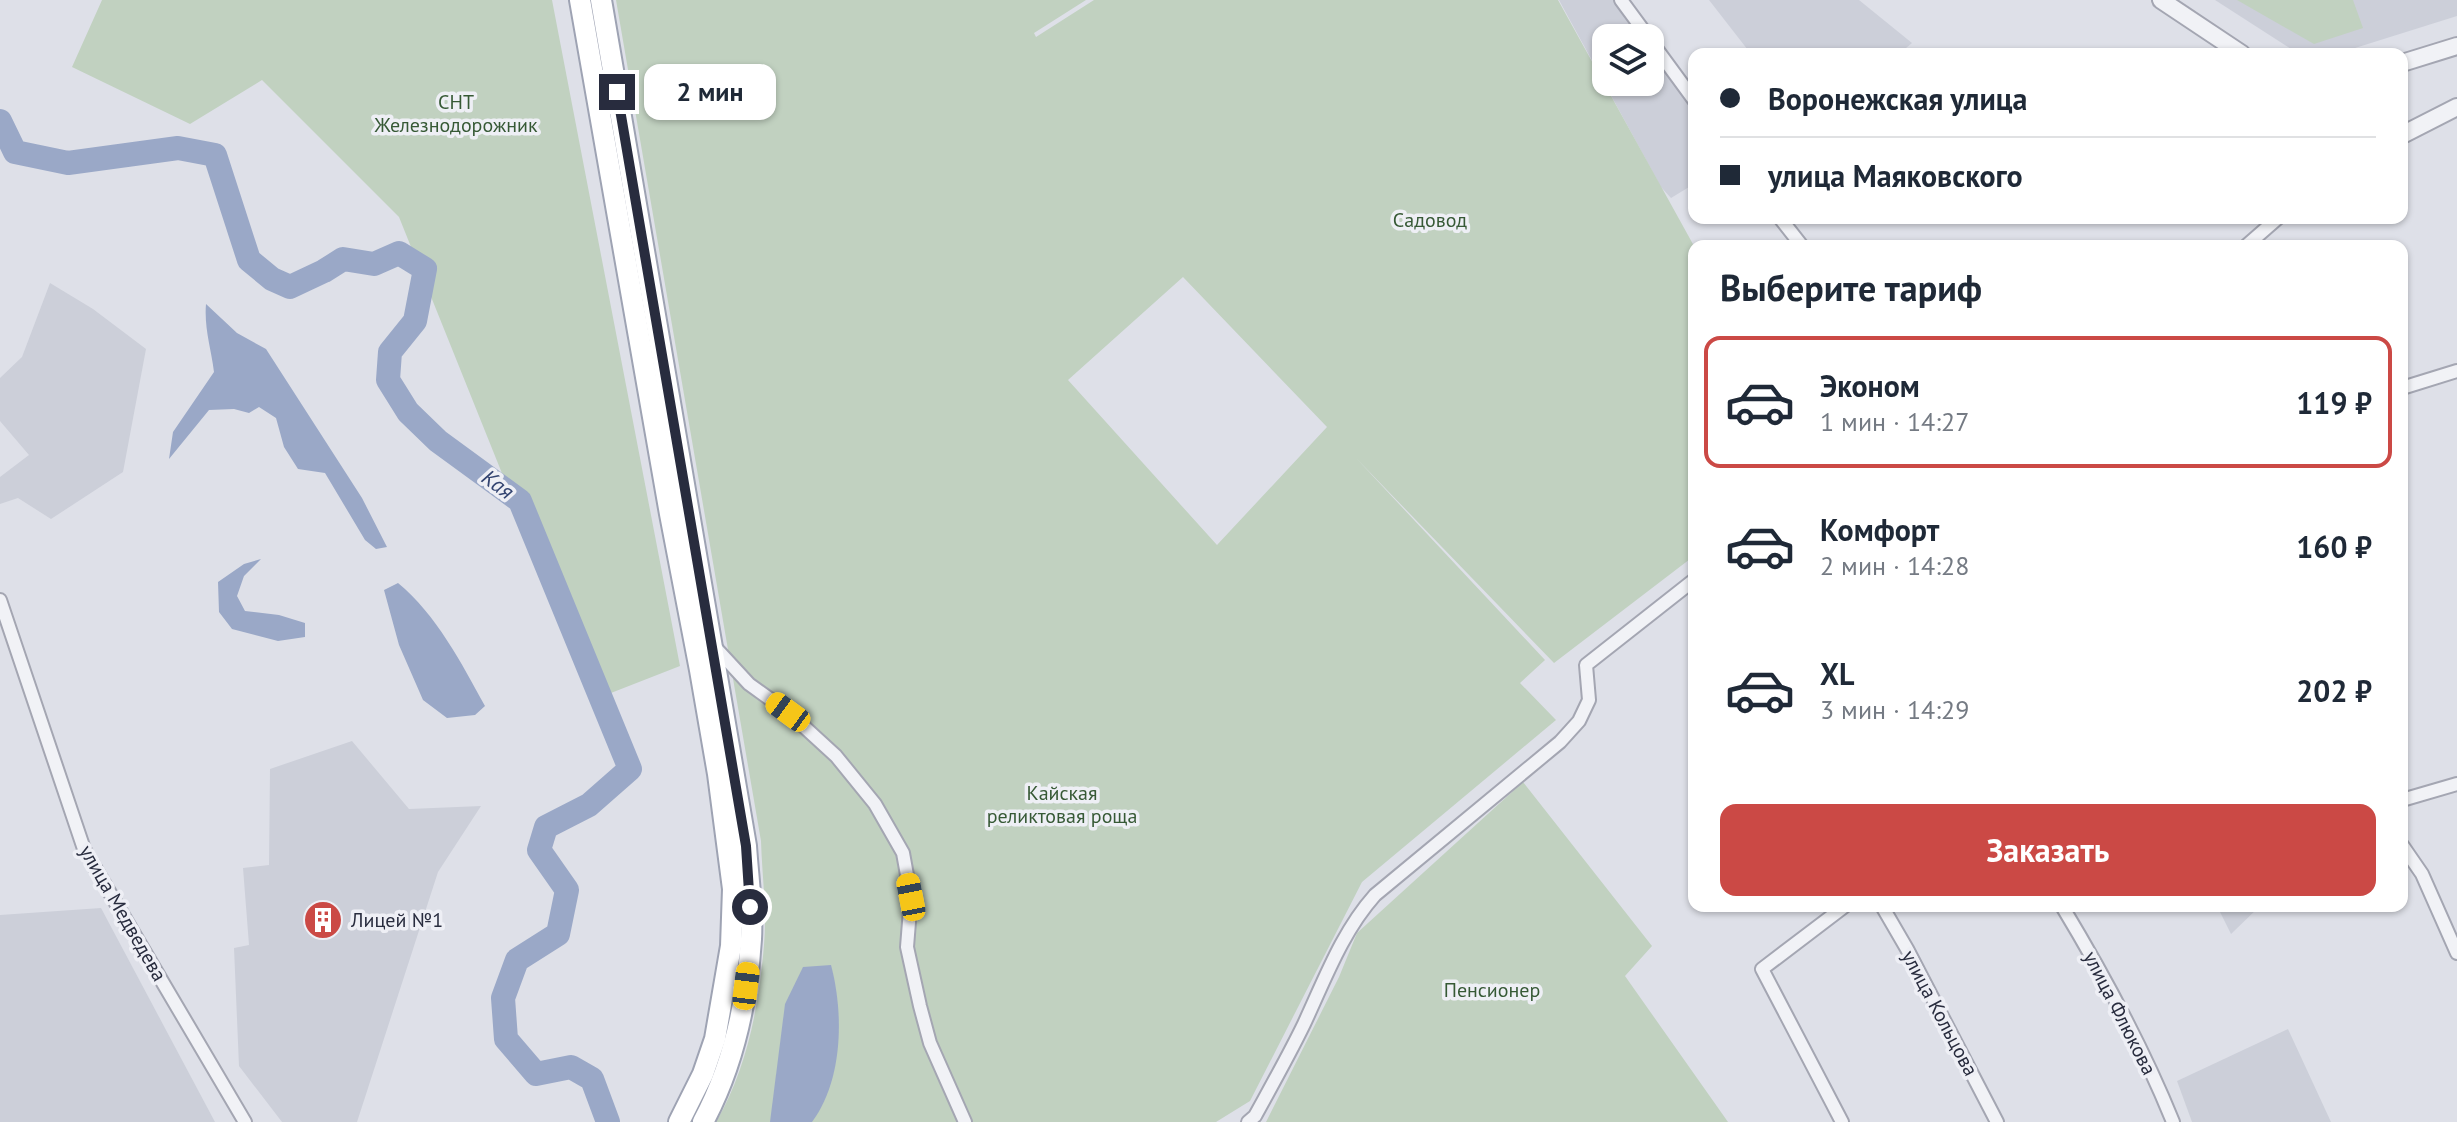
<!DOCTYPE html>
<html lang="ru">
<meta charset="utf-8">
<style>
body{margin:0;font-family:"PT Sans",sans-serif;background:#f6f6f7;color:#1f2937;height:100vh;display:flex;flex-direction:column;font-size:30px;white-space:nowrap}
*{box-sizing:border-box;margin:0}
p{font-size:26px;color:#747a83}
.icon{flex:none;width:44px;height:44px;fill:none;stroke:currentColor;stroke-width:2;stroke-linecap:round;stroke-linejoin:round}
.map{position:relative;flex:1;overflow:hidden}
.details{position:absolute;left:1688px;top:240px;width:720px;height:672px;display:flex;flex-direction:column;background:#fff;border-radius:16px;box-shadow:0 2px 6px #0004}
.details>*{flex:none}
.banner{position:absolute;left:1688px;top:48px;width:720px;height:176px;border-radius:16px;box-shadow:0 2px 6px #0004;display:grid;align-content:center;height:176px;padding:0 32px;background:#fff}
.controls{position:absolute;left:1592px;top:24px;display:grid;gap:16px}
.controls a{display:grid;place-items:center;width:72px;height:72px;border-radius:16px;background:#fff;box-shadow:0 2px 6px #0004;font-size:40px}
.end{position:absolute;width:36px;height:36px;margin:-18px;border:10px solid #282c3e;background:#fff;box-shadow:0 0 0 4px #fff}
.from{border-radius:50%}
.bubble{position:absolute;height:56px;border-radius:16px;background:#fff;box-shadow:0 2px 6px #0004;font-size:26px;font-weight:800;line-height:56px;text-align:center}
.car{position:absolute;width:24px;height:48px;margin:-24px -12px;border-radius:10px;box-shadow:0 0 6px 2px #0007;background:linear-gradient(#f5c518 24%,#345 0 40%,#f5c518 0 76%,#345 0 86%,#f5c518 0)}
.banner b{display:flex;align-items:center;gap:28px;height:76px;font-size:30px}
.banner b+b{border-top:2px solid #e0e1e3}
.banner i{width:20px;height:20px;background:#1f2937}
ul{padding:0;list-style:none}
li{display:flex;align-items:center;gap:24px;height:132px;margin:0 16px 12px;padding:0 16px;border:4px solid transparent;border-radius:16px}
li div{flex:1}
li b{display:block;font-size:30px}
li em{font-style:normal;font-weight:800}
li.active{border-color:#cb4945}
li>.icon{width:72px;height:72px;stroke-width:1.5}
h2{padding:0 32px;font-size:36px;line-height:96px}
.primary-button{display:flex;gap:16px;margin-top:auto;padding:16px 32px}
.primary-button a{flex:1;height:92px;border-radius:16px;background:#cb4945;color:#fff;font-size:32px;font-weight:800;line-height:92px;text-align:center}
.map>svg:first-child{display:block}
</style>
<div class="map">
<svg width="2457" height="1122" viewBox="0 0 2457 1122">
<rect width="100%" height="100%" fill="#dee0e8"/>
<g fill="#cccfd9">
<path d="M 1559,0 L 1614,0 L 1641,38 L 1606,38 L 1606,82 L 1650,82 L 1650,50 L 1694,111 L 1694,184 L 1671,198 L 1661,187 Z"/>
<path d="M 1709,0 L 1859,0 L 1912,43 L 1899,54 L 1751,54 Z"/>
<path d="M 2215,0 L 2457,0 L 2457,16 L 2336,54 L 2299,54 Z"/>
<path d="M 50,283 L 93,309 L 146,349 L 123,472 L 51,519 L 18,498 L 0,504 L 0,477 L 29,455 L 0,421 L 0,378 L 22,357 Z"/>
<path d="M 352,741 L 409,809 L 481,806 L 438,872 L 357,1122 L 282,1122 L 239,1066 L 234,948 L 249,945 L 243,868 L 269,865 L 270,769 Z"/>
<path d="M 2217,906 L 2260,906 L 2231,934 Z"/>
<path d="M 101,908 L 215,1122 L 0,1122 L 0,915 Z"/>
<path d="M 2288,1029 L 2331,1122 L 2192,1122 L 2177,1081 Z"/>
</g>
<g fill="#c1d1c0" fill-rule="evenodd">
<path d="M 102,0 L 552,0 L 680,666 L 593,700 L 399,217 L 262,80 L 190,124 L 72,67 Z"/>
<path d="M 616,0 L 1086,0 L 1034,33 L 1036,37 L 1094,0 L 1558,0 L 1694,246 L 1694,556 L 1554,663 L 1356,458 L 1545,660 L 1520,683 L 1556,720 L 1362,882 L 1250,1101 L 1216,1122 L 716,1122 C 747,1069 759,1006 764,945 C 767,911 762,875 761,841 ZM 1183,277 L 1327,427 L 1217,545 L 1068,380 Z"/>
<path d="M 2237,0 L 2353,0 L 2363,28 L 2314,44 Z"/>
<path d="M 1523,782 L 1652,946 L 1625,976 L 1728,1122 L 1266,1122 L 1339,977 L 1357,933 Z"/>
</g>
<g fill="#9aa8c7">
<path d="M 206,304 L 237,333 L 266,349 L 362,498 L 387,547 L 376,549 L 365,540 L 325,473 L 298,469 L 284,447 L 276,418 L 259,407 L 249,413 L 234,409 L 209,410 L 169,459 L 173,432 L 214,372 C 211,348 204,328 206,304 Z"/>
<path d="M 261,559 L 244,576 L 237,596 L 245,611 L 279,615 L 305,623 L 305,637 L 278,641 L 232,629 L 219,612 L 218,582 L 244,564 Z"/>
<path d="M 398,583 C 436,614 462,664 485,706 L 475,715 L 447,718 L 423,700 L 399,645 L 384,590 Z"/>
<path d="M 831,965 C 844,1014 843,1080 812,1122 L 770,1122 L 785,1004 L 803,967 Z"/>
</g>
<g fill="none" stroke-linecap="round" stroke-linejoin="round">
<path stroke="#9aa8c7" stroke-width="24" d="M 0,121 L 15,152 L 68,163 L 178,148 L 215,155 L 249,260 L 272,279 L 290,287 L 324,271 L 343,259 L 374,264 L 399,253 L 425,269 L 415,321 L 390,352 L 388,380 L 408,412 L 438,441 L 520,501 L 630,769 L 589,805 L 546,827 L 539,850 L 567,890 L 558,934 L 517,960 L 503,998 L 506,1039 L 536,1074 L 571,1067 L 592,1079 L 608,1122"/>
<defs>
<g id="minor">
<path d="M 1621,0 L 1649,38"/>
<path d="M 1650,40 L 1694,100"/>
<path d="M 1780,218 L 1802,246"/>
<path d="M 2246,246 L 2278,218"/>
<path d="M 2402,388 L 2457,371"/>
<path d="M 0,600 L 84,849 L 245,1122"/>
<path d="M 713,645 L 749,684 L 788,712 L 836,756 L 875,804 L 903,853 L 911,897 L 907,947 L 920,1006 L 930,1043 L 965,1122"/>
<path d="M 2402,800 L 2457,784"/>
<path d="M 2402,845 L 2422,874 L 2457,953"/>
<path d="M 1882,906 L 1907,949 L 1997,1122"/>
<path d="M 2062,906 C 2103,974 2143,1048 2173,1122"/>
<path d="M 1248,1122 L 1255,1116 C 1272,1085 1289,1055 1304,1024 C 1325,979 1342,932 1375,895 L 1560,742 L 1579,721 L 1589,700 L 1586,665 L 1694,580"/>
<path d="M 1842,1122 L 1762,969 L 1845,906"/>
</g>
<g id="tertiary">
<path d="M 2161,0 L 2242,54"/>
<path d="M 2402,63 L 2457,46"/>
<path d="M 2402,135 L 2457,107"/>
</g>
<g id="primary">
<path d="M 580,0 L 670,514 L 700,670 L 718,774 L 733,889 L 731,946 L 715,1039 L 703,1074 L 679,1122"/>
<path d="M 601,0 L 746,846 C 748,877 753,909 751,939 C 747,1002 733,1066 703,1122"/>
</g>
</defs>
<use href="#minor" stroke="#a4a6b2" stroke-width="16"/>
<use href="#tertiary" stroke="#a4a6b2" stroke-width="20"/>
<use href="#primary" stroke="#9ea3b3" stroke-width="24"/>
<use href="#minor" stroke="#f1f2f6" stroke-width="12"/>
<use href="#tertiary" stroke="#f1f2f6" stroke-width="16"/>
<use href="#primary" stroke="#fff" stroke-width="20"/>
</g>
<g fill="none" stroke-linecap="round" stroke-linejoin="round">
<path stroke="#282c3e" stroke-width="10" d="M 617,92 L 746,846 L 750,907"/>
</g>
<defs>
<symbol id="building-disc" viewBox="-11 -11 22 22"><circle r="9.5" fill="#cb4945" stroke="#eeeff5"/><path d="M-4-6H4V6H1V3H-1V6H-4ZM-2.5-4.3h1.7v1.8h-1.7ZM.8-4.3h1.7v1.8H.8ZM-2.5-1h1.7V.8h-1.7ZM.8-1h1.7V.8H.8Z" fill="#fff"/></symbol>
</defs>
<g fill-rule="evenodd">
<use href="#building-disc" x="301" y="898" width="44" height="44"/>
</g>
<g text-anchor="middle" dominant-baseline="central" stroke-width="7" stroke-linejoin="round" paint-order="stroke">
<g font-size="20" fill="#365935" stroke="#eeeff5">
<text x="456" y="102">СНТ<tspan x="456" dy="23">Железнодорожник</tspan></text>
<text x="1430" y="220">Садовод</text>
<text x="1062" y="793">Кайская<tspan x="1062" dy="23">реликтовая роща</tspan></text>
<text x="1492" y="990">Пенсионер</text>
</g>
<g font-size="20" fill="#282c3e" stroke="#eeeff5">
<text transform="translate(123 913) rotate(60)">улица Медведева</text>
<text transform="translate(1940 1013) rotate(62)">улица Кольцова</text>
<text transform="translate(2120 1013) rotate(63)">улица Флюкова</text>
</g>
<g font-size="20" fill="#282c3e" stroke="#eeeff5" text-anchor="start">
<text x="351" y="920">Лицей №1</text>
</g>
<g font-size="22" font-style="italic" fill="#334471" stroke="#eeeff5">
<text transform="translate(498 484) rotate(36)">Кая</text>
</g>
</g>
</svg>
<div class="controls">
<a><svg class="icon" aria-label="layers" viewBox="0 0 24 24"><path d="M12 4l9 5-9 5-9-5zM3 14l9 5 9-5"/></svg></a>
</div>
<i class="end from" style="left:750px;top:907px"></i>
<i class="end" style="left:617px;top:92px"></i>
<div class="bubble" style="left:644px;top:64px;width:132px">2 мин</div>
<i class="car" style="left:788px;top:712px;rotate:306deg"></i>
<i class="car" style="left:911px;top:897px;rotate:349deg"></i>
<i class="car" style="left:746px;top:986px;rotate:7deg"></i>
<div class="banner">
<b><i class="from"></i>Воронежская улица</b>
<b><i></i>улица Маяковского</b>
</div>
<section class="details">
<h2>Выберите тариф</h2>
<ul>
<li class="active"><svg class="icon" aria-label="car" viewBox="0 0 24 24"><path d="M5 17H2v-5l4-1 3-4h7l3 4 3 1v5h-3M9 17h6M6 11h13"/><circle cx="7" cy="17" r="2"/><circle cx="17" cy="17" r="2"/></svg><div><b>Эконом</b><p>1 мин · 14:27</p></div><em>119 ₽</em></li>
<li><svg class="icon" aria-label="car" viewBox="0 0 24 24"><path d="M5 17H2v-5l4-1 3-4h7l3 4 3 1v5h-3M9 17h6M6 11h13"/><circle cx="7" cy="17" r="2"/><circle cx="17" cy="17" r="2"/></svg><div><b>Комфорт</b><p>2 мин · 14:28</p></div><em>160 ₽</em></li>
<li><svg class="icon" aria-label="car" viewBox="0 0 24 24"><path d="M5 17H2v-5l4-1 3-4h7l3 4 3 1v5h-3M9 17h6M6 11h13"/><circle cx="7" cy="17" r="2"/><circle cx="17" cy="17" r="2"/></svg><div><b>XL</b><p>3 мин · 14:29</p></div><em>202 ₽</em></li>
</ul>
<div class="primary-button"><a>Заказать</a></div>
</section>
</div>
